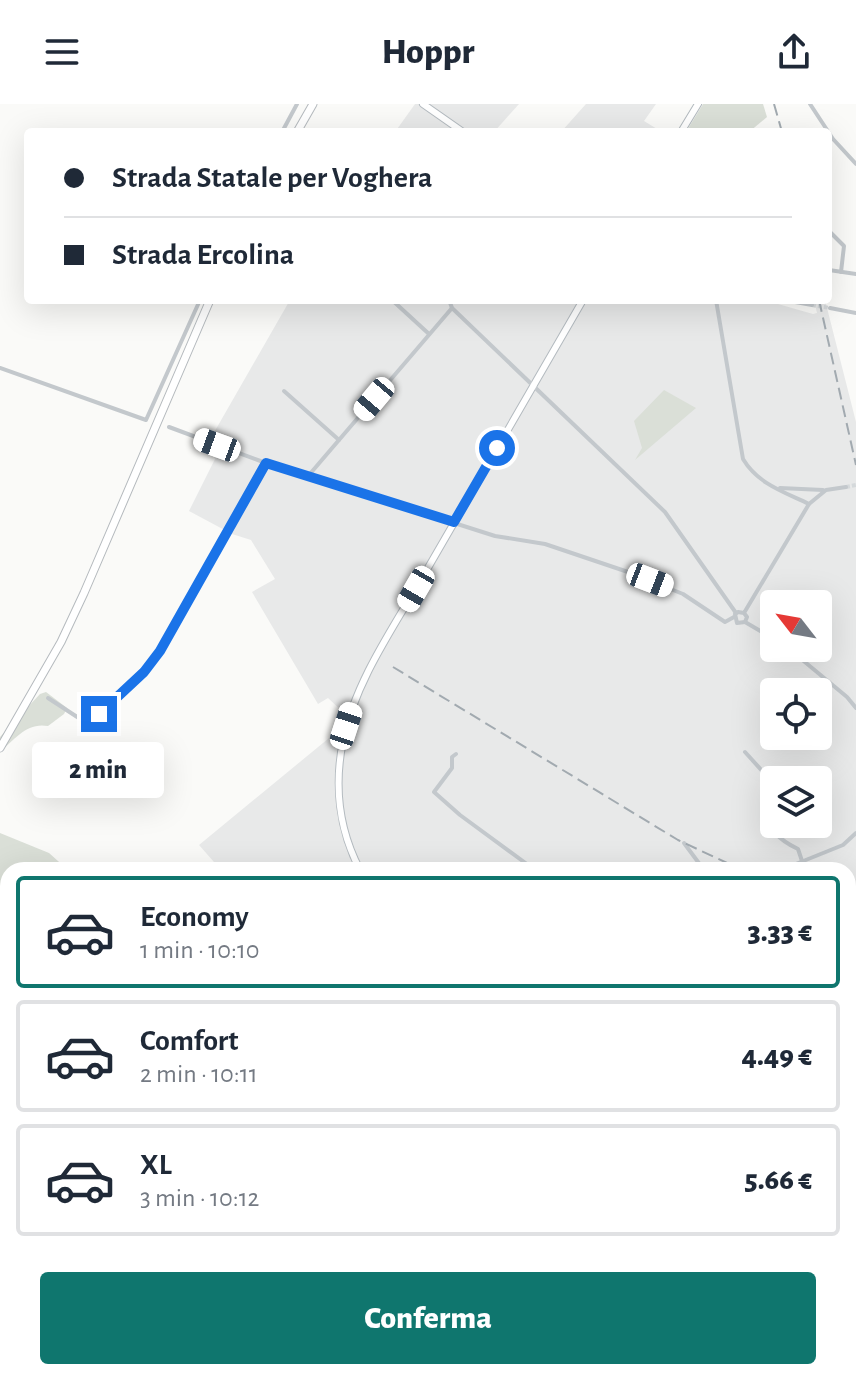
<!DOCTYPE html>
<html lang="it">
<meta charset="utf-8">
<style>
body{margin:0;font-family:"Alegreya Sans",sans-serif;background:#f2f2f3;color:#1f2937;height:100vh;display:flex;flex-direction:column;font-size:30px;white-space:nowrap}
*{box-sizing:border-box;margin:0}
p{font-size:26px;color:#747a83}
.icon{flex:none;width:44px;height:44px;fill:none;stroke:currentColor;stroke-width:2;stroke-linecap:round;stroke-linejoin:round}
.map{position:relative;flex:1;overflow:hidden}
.sheet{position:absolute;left:0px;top:758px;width:856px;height:518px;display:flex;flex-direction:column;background:#fff;border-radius:24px 24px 0 0;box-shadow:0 8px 32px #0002}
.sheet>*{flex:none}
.hud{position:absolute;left:24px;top:24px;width:808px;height:176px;border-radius:8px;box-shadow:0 8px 32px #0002;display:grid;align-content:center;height:176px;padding:0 40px;background:#fff}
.needle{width:52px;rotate:301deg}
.controls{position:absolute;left:760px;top:486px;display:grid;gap:16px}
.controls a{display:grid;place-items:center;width:72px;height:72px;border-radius:8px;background:#fff;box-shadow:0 8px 32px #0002;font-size:40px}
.end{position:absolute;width:36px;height:36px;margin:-18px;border:10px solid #1a73e8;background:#fff;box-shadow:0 0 0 4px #fff}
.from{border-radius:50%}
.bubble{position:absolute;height:56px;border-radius:8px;background:#fff;box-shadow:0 8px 32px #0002;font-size:26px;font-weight:800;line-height:56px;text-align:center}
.car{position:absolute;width:24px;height:48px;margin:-24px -12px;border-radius:10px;box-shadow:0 0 6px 2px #0007;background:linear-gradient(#fff 24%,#345 0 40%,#fff 0 76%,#345 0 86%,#fff 0)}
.hud b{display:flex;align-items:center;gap:28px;height:76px;font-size:30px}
.hud b+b{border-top:2px solid #e0e1e3}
.hud i{width:20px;height:20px;background:#1f2937}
ul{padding:14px 0 0;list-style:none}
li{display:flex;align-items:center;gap:24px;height:112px;margin:0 16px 12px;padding:0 24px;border:4px solid #e0e1e3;border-radius:8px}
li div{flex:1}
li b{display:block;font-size:30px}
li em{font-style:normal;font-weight:800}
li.selected{border-color:#0f766e}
li>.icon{width:72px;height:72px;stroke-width:1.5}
.button{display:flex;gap:16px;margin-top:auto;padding:16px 40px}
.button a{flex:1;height:92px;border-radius:8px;background:#0f766e;color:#fff;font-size:32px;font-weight:800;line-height:92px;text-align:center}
header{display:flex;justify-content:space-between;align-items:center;height:104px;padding:0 40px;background:#fff;font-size:36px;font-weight:800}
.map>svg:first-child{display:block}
</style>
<header><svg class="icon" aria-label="menu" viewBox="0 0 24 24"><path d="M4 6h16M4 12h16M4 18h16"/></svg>Hoppr<svg class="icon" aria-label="share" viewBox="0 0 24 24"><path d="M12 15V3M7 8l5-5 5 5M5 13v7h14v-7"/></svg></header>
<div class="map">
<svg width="856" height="1275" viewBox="0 0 856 1275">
<rect width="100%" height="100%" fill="#fafaf8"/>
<g fill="#e8e9e9" fill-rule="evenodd">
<path d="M 415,0 L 519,0 L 494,28 L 395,28 Z"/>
<path d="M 586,0 L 656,0 L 644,17 L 662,28 L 561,28 Z"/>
<path d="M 290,196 L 764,196 L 813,210 L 817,209 L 814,196 L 825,196 L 856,318 L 856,1275 L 566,1275 L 562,1268 L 848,1268 L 848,766 L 221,766 L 199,741 L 340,625 L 345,610 L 328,594 L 318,600 L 252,488 L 275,475 L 251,436 L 232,430 L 189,407 L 224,337 L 212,332 ZM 774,500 L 818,500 L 818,544 L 774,544 ZM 774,588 L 818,588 L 818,632 L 774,632 ZM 774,676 L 818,676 L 818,720 L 774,720 Z"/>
<path d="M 355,1268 L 482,1268 L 473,1275 L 357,1275 Z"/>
</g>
<g fill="#dadfd7">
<path d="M 703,0 L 763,0 L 767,13 L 749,28 L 686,28 Z"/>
<path d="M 664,286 L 696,304 L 635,356 L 642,344 L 634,317 Z"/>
<path d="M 46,588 L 67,604 L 64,610 L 48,622 C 27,618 15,635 0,648 L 0,633 L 40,590 Z"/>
<path d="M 0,729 L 49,749 L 68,766 L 8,766 L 8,938 L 0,932 Z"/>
<path d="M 0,1057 L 8,1063 L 8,1199 L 0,1193 Z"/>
<path d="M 35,1268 L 195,1268 L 199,1275 L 41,1275 Z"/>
</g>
<g fill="#bbc7cb">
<path d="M 0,958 L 8,962 L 8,1063 L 0,1057 Z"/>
<path d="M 195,1268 L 300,1268 L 300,1275 L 199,1275 Z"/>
</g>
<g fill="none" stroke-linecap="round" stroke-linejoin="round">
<path stroke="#bbc7cb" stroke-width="2" d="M 0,1245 L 5,1237"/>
<g stroke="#d5d9db" stroke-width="4" stroke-dasharray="4 2" stroke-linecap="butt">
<path d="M 812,201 L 830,204"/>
<path d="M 846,383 L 856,381"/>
</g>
<defs>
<g id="secondary">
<path d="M 423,0 L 463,28"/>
<path d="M 681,28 L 698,0"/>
<path d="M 360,766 C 339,726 334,681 343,637 C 355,577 395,521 425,469 C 477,378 530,287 583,196"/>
<path d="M 725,1268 L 730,1275"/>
</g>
<g id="primary">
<path d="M 297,28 L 313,0"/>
<path d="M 0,644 L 61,538 L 84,489 L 210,196"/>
</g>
</defs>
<use href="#secondary" stroke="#b3babf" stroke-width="8"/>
<use href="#primary" stroke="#b5babe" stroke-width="9"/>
<g stroke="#c3c8cc" stroke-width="4">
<path d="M 810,0 L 833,35 L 856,60"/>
<path d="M 282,28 L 297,0"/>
<path d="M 828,126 L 844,142 L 841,168"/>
<path d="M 828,162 L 829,166 L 856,170"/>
<path d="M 392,196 L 429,230"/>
<path d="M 449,196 L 452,204 L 665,408 L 736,509"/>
<path d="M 716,196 L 743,355 C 758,380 784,388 809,400"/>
<path d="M 784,196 L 812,201"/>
<path d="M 830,204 L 856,209"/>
<path d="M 0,264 L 146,316 L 200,196"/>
<path d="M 284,287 L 339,336"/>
<path d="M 169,323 L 266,359 L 495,432 L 545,440 L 628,468 L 683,490 L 725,518 L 734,513"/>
<path d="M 309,371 L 452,204"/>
<path d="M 780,384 L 823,386"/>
<path d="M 744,509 L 738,508 L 735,510 L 737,519 L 745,518 L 747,513 L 744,509 L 809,400 L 826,386 L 846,383"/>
<path d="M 745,518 L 774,535"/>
<path d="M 788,544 L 847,593 L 856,604"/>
<path d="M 48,594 L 88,620"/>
<path d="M 81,626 L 144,568 L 160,547 L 266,359"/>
<path d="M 745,648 L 774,680"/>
<path d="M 456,650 L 452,653 L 452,664 L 434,688 L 460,711 L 535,766"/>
<path d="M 774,697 L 767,703 C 767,725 779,736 798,745 L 802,757"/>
<path d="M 684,739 L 704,766"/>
<path d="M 781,766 L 843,741 L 856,729"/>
<path d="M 848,970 L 856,981"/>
<path d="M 848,1034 L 856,1029"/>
<path d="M 848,1200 L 856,1192"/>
<path d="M 556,1268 L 561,1275"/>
<path d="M 775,1275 L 783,1268"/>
</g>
<use href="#secondary" stroke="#fff" stroke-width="6"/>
<use href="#primary" stroke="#fff" stroke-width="7"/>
<g stroke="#a2aab0" stroke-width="2" stroke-dasharray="12 6" stroke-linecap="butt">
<path d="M 774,0 L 782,28"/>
<path d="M 819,196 L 856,361"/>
<path d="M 393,563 L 678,736 L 742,766"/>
<path d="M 848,836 L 856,849"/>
</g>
</g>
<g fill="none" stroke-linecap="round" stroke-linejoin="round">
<path stroke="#1a73e8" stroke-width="10" d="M 99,610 L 144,568 L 160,547 L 266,359 L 454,418 L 497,344"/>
</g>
</svg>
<div class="controls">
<a><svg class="needle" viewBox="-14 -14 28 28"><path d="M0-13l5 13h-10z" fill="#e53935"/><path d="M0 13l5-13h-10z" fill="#747a83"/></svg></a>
<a><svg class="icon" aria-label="locate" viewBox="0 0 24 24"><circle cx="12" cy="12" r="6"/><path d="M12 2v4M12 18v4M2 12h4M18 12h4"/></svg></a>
<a><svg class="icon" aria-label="layers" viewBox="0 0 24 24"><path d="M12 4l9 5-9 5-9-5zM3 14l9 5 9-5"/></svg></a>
</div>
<i class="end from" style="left:497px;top:344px"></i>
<i class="end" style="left:99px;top:610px"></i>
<div class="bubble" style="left:32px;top:638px;width:132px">2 min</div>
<i class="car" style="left:374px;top:295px;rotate:220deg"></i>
<i class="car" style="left:217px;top:341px;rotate:290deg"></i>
<i class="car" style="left:650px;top:476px;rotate:111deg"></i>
<i class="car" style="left:416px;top:485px;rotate:210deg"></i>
<i class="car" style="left:346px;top:622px;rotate:18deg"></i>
<div class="hud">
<b><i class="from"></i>Strada Statale per Voghera</b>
<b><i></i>Strada Ercolina</b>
</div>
<section class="sheet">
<ul>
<li class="selected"><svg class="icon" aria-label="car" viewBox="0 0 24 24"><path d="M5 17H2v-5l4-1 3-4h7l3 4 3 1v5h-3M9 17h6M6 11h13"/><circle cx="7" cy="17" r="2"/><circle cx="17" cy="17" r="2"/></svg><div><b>Economy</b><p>1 min · 10:10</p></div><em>3.33 €</em></li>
<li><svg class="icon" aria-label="car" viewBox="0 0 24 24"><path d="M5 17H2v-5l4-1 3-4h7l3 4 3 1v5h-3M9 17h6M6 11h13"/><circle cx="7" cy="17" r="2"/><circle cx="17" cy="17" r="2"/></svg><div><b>Comfort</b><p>2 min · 10:11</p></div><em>4.49 €</em></li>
<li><svg class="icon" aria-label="car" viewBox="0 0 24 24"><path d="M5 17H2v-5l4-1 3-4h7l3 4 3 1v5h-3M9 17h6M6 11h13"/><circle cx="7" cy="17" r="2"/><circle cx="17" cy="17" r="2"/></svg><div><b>XL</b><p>3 min · 10:12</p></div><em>5.66 €</em></li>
</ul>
<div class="button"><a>Conferma</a></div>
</section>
</div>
